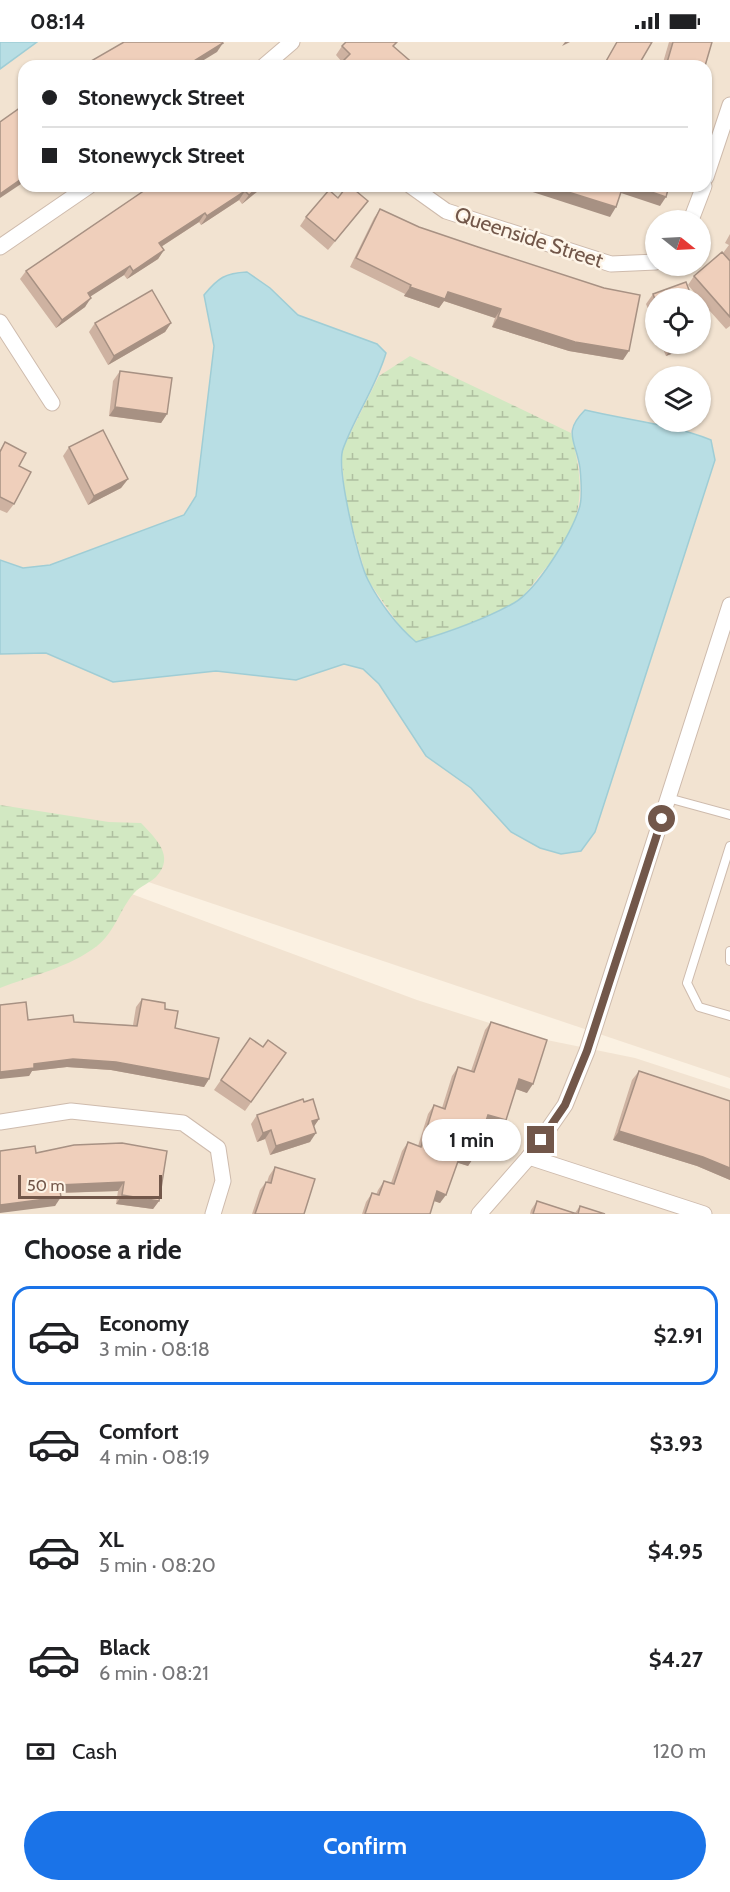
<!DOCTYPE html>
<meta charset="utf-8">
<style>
body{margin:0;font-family:Cabin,sans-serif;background:#f2f2f2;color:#202124;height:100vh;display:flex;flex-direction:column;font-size:22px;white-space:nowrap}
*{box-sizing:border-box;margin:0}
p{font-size:20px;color:#757577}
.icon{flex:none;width:33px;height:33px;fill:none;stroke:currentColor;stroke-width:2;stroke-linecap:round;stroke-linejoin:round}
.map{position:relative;height:1172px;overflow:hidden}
.details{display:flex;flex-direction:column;background:#fff;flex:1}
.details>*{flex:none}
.banner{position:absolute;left:18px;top:18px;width:694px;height:132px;border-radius:18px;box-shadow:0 2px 4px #0004;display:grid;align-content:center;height:132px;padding:0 24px;background:#fff}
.needle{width:39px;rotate:108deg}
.fabs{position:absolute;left:645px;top:168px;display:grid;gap:12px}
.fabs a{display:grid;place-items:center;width:66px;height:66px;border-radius:50%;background:#fff;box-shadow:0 2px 4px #0004;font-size:30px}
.scale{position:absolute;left:18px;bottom:15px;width:144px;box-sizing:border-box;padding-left:6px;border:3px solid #72574a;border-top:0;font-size:16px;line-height:21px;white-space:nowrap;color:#72574a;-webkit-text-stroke:4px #fef5e8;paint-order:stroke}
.end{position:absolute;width:27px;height:27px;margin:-14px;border:8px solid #72574a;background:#fff;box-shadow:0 0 0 3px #fff}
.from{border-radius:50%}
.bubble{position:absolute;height:42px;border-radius:21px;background:#fff;box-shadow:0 2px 4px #0004;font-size:20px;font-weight:800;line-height:42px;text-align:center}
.banner b{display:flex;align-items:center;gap:21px;height:57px;font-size:22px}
.banner b+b{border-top:2px solid #e0e0e0}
.banner i{width:15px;height:15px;background:#202124}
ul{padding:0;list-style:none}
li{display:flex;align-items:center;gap:18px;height:99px;margin:0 12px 9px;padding:0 12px;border:3px solid transparent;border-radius:18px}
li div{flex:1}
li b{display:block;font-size:22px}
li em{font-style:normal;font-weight:800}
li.selected{border-color:#1a73e8}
li>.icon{width:54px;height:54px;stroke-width:1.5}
h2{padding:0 24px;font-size:27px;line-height:72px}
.pay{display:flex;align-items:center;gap:15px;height:66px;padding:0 24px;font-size:22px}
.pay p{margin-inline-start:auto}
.button{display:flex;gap:12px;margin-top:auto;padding:12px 24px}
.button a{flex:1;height:69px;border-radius:36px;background:#1a73e8;color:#fff;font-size:24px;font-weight:800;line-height:69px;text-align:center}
.status{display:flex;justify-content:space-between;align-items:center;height:42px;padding:0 30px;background:#fff;direction:ltr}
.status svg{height:16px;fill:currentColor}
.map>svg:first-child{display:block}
</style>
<div class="status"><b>08:14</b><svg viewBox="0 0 49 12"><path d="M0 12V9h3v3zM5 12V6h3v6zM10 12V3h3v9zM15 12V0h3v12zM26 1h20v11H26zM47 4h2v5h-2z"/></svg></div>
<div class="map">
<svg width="730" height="1172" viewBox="0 0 730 1172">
<defs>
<pattern id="wetland-marsh" width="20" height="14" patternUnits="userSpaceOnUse" patternTransform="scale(1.5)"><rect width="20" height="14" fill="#d2e8c2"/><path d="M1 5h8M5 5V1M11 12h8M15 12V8" fill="none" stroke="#afbfa0"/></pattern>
</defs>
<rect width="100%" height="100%" fill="#fbf1e2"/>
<g fill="#f2e3d1" fill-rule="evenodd">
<path d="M 0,0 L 730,0 L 730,1036 L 0,790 ZM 24,24 L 706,24 L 706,144 L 24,144 ZM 656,178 L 700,178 L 700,224 L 656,224 ZM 656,256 L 700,256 L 700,302 L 656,302 ZM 656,334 L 700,334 L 700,380 L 656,380 Z"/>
<path d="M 0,803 L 417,958 L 537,996 L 635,1016 L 730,1047 L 730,1172 L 0,1172 Z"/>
</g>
<g fill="url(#wetland-marsh)">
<path d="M 410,314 L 571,391 C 587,453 583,485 539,534 C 532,543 524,555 514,561 C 483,578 449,589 416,600 L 402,587 L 367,537 L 346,462 L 341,410 L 379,334 Z"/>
<path d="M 0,763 L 109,780 L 141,781 C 155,796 176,814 156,835 C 150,841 140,844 134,851 C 120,867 115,890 97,904 C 70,925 31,934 0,946 Z"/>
</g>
<g fill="#b8dee4" stroke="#9fcdd5" stroke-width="1.5">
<path d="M 0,0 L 37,0 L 0,27 Z"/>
<path d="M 247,230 L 270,246 L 298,273 L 377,302 L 386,311 C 376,345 355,374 343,407 C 336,426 358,519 368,538 C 379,560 397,584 416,600 C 449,590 484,578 514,561 C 537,548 571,492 579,467 C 583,457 581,437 580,426 C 576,398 562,391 585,368 C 627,378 671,382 711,398 L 715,418 L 595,790 L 581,809 L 561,812 L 540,806 L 511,790 L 471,746 L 426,714 L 379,642 L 363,627 L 344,622 L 296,638 L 216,629 L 113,640 L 46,611 L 0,612 L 0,518 L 23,526 L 50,523 L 184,473 L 196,454 L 214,304 L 204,253 C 218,236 225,231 247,230 Z"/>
</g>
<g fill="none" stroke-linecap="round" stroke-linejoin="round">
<defs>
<g id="service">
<path d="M 668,756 L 730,773"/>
<path d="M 730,804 L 687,941 L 699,965 L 730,974"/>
<path d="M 730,909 L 730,919"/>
</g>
<g id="minor">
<path d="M 264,24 L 292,0"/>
<path d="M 706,135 L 730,63"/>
<path d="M 411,144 L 446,169 L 611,222 L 656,220"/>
<path d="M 691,178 L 704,144"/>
<path d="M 0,205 L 89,144"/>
<path d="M 0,280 L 52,361"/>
<path d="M 0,1080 L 71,1069 L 183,1081 L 218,1106 L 223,1139 L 213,1172"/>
<path d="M 529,1115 L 704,1172"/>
<path d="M 479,1172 L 529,1115 L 565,1063 L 587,1009 L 730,563"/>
</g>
</defs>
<use href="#service" stroke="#cebbad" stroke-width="10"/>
<use href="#minor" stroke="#cebbad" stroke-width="17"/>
<use href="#service" stroke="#fff" stroke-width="8"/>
<use href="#minor" stroke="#fff" stroke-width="15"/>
</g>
<g fill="#ceb2a1">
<path d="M 669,0 L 712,0 L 705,24 L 662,24 Z"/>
<path d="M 342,4 L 416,24 L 339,24 L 342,20 L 336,13 Z"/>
<path d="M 151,144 L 264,144 L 242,162 L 239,158 L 201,183 L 199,180 L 161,205 L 164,208 L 158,217 L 127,237 L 124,233 L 90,254 L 85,265 L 56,286 L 20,237 L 26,229 Z"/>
<path d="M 338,156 L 361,168 L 328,208 L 300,184 L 306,175 Z"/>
<path d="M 380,167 L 623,318 L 569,309 L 492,285 L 495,276 L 444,259 L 439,266 L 404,254 L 405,252 L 350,225 L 374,176 Z"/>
<path d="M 730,192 L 730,218 L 729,218 L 730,219 L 730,284 L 726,287 L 700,258 L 700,256 L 699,256 L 688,243 L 694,234 L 723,211 L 729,203 L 725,201 Z"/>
<path d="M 653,252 L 656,256 L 656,286 L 646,262 Z"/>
<path d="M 95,281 L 171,281 L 165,290 L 108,323 L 89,290 Z"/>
<path d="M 661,302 L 698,302 L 666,314 Z"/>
<path d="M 120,329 L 167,372 L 161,381 L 109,374 L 113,339 Z"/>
<path d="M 5,400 L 14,462 L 7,471 L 0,468 L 0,408 Z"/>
<path d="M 69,405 L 128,437 L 121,446 L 88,463 L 63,414 Z"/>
<path d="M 142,957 L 165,967 L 175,986 L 209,1037 L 204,1045 L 111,1028 L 67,1025 L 32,1029 L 29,1034 L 28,978 L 133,983 L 136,965 Z"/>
<path d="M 491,980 L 527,1051 L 516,1047 L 500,1087 L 484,1082 L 474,1115 L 468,1124 L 457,1120 L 440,1161 L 434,1159 L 430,1172 L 362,1172 L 366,1160 L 372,1151 L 376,1153 L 378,1148 L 384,1139 L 391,1141 L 402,1109 L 408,1100 L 418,1104 L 428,1072 L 434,1063 L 442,1066 L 452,1034 L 458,1025 L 471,1029 L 485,988 Z"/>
<path d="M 250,996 L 263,1005 L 286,1011 L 245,1069 L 214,1048 Z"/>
<path d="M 639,1029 L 730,1059 L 730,1138 L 697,1124 L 613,1098 L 632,1038 Z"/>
<path d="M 304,1060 L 319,1077 L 314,1084 L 310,1100 L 270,1113 L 265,1097 L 257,1100 L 251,1082 L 257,1073 Z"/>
<path d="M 74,1103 L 159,1159 L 153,1167 L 116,1162 L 118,1149 L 60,1151 L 55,1164 L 36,1111 Z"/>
<path d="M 275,1125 L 304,1172 L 252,1172 L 260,1148 L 266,1140 L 267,1140 L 269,1134 Z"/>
<path d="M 537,1159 L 575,1171 L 580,1164 L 605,1172 L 530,1172 L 531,1168 Z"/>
</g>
<g fill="#a79183">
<path d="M 565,0 L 570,0 L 562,4 Z"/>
<path d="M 223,1 L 217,10 L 194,24 L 186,24 Z"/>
<path d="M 24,135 L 24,140 L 0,156 L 0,152 Z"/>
<path d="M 260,144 L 264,144 L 242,162 L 249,153 Z"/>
<path d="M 514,144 L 549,144 L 616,165 L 610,175 Z"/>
<path d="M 622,144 L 634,144 L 666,155 L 660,164 L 618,150 Z"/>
<path d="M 245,149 L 239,158 L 201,183 L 207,174 Z"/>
<path d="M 205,171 L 199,180 L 153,210 L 159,201 Z"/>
<path d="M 164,208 L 158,217 L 127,237 L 133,229 Z"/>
<path d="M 130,224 L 124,233 L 82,260 L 88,251 Z"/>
<path d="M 410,245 L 448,250 L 501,267 L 495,276 L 444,259 L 439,266 L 404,254 Z"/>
<path d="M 91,256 L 85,265 L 56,286 L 62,278 Z"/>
<path d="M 498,275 L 629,309 L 623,318 L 569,309 L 492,285 Z"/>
<path d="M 171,281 L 165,290 L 108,323 L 114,314 Z"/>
<path d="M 706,292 L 700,299 L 700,294 Z"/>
<path d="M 681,302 L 698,302 L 666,314 L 672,305 Z"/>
<path d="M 115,365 L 167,372 L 161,381 L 109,374 Z"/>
<path d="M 128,437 L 121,446 L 88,463 L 94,454 Z"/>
<path d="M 73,1017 L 116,1020 L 209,1037 L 204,1045 L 111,1028 L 67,1025 L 32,1029 L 29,1034 L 0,1037 L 0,1030 L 34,1022 Z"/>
<path d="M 519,1037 L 533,1042 L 527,1051 L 513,1046 Z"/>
<path d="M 488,1073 L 506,1078 L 500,1087 L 482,1081 Z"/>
<path d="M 319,1077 L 313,1086 L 312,1079 Z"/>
<path d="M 271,1088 L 265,1097 L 257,1100 L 263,1091 Z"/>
<path d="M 619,1089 L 703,1115 L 730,1126 L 730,1138 L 697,1124 L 613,1098 Z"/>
<path d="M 316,1091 L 310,1100 L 270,1113 L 276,1104 Z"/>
<path d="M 461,1111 L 474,1115 L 468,1124 L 455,1120 Z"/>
<path d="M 124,1140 L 118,1149 L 53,1151 L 59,1143 Z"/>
<path d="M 437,1149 L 446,1153 L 440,1161 L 431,1158 Z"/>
<path d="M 122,1153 L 159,1159 L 153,1167 L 116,1162 Z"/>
<path d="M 61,1155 L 55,1164 L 0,1171 L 0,1163 Z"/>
</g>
<g fill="#efcfbb" stroke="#a79183" stroke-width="1.5">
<path d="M 124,0 L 222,0 L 223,1 L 186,24 L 89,24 L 92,22 L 91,19 Z"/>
<path d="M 346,0 L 397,0 L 393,4 L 416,24 L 344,24 L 341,21 L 350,12 L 342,4 Z"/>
<path d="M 617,0 L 652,0 L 638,24 L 609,24 L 605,21 Z"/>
<path d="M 673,0 L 712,0 L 705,24 L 666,24 Z"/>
<path d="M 24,63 L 24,135 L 0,152 L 0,80 Z"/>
<path d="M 151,144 L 260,144 L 249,153 L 245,149 L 207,174 L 205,171 L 159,201 L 164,208 L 133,229 L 130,224 L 88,251 L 91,256 L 62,278 L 26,229 Z"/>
<path d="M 347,144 L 350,144 L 368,159 L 335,199 L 306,175 L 329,148 L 338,156 Z"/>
<path d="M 549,144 L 623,144 L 616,165 Z"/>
<path d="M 634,144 L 669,144 L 666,155 Z"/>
<path d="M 380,167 L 419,185 L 478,205 L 604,246 L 640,253 L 629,309 L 575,300 L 498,275 L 501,267 L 448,250 L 445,257 L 410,245 L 411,243 L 356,216 Z"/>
<path d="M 722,210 L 730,219 L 730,275 L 694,234 Z"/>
<path d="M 686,240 L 692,256 L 656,256 L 656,260 L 653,252 Z"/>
<path d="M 152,248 L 171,281 L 114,314 L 95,281 Z"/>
<path d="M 700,278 L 706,292 L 700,294 Z"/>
<path d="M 671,302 L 681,302 L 672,305 Z"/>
<path d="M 120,329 L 172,336 L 167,372 L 115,365 Z"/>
<path d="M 103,388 L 128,437 L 94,454 L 69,405 Z"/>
<path d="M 5,400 L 26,411 L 19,424 L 31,430 L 14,462 L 0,455 L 0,410 Z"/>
<path d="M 142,957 L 165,961 L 165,967 L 178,969 L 175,986 L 219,996 L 209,1037 L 116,1020 L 73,1017 L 34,1022 L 34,1026 L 0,1030 L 0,963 L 26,960 L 28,978 L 73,973 L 74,980 L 137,984 Z"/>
<path d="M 491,980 L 547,998 L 533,1042 L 519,1037 L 506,1078 L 488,1073 L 474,1115 L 461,1111 L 446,1153 L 437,1149 L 430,1172 L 365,1172 L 372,1151 L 379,1153 L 384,1139 L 394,1142 L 408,1100 L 421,1105 L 434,1063 L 445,1067 L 458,1025 L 474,1030 Z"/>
<path d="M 250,996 L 263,1005 L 268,998 L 286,1011 L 251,1060 L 221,1038 Z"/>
<path d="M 639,1029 L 730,1059 L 730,1126 L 703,1115 L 619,1089 Z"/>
<path d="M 303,1057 L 304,1060 L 313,1057 L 319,1077 L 312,1079 L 316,1091 L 276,1104 L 271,1088 L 263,1091 L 257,1073 Z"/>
<path d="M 122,1101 L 167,1109 L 159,1159 L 122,1153 L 124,1140 L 59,1143 L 61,1155 L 0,1163 L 0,1109 L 35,1104 L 36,1111 L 74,1103 Z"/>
<path d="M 275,1125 L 315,1137 L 304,1172 L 255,1172 L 266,1140 L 271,1141 Z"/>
<path d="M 537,1159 L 577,1172 L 533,1172 Z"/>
<path d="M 580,1164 L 605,1172 L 578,1172 Z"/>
</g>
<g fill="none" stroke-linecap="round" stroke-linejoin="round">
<path stroke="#72574a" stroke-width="8" d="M 541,1098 L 565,1063 L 587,1009 L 662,777"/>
</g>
<g text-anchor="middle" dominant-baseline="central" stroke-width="5" stroke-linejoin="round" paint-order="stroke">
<g font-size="21" fill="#72574a" stroke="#fef5e8">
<text transform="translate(529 195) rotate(18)">Queenside Street</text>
</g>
</g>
</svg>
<div class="fabs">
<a><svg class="needle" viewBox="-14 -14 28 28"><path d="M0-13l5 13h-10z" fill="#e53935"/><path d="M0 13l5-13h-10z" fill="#757577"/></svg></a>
<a><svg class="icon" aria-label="locate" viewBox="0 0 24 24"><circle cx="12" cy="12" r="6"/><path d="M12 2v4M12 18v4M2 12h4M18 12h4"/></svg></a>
<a><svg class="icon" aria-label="layers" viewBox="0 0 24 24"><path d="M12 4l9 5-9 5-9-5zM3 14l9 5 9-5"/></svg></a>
</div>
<div class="scale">50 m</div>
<i class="end from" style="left:662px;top:777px"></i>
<i class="end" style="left:541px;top:1098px"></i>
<div class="bubble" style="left:422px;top:1077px;width:99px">1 min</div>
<div class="banner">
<b><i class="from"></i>Stonewyck Street</b>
<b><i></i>Stonewyck Street</b>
</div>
</div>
<section class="details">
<h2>Choose a ride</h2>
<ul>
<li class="selected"><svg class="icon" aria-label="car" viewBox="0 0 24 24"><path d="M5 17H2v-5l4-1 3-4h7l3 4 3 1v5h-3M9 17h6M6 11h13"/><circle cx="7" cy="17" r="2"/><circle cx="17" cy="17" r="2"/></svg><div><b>Economy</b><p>3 min · 08:18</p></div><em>$2.91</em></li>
<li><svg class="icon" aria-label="car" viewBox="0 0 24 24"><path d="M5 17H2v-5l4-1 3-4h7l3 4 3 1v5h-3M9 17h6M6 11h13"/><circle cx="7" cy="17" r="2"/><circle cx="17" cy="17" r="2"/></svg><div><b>Comfort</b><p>4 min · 08:19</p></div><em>$3.93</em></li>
<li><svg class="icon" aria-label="car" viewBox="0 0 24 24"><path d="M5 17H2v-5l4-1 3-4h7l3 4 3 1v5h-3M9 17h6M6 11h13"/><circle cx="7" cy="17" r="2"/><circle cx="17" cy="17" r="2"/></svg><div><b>XL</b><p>5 min · 08:20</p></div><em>$4.95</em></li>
<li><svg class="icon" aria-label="car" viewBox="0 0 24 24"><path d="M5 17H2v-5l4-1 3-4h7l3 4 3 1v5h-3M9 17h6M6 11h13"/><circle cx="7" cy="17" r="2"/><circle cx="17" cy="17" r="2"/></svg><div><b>Black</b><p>6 min · 08:21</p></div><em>$4.27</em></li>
</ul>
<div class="pay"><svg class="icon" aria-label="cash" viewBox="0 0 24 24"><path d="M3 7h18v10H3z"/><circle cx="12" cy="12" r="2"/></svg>Cash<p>120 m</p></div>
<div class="button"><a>Confirm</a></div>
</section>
